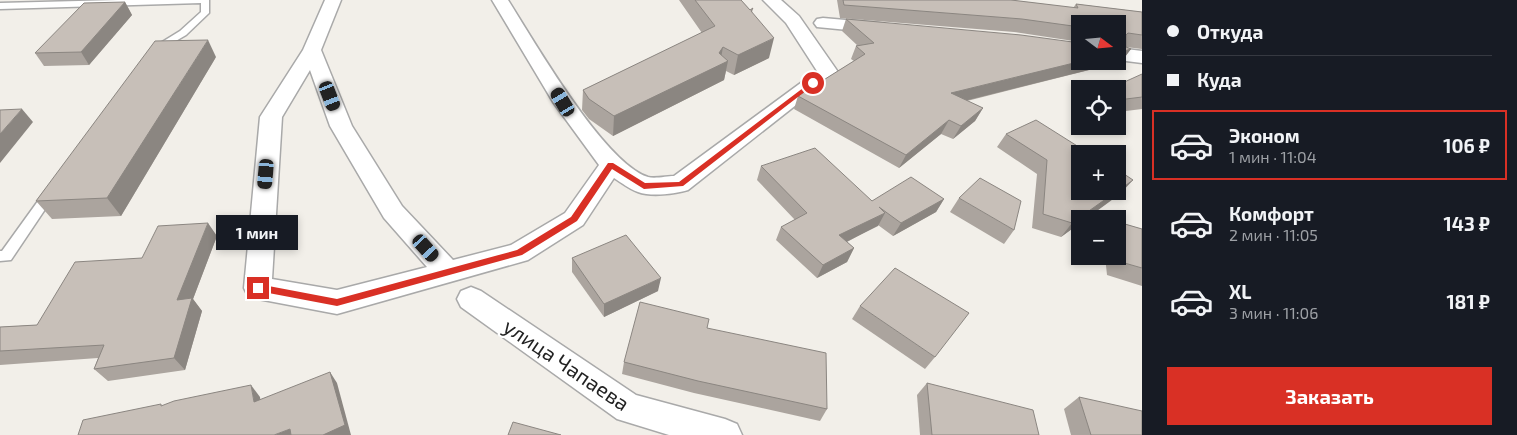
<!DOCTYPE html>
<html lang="ru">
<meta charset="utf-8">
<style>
body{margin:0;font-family:"Exo 2",sans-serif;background:#20242c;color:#f1f3f6;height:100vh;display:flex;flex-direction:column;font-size:19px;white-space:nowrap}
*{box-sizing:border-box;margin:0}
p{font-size:16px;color:#9ea1a6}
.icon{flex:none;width:28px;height:28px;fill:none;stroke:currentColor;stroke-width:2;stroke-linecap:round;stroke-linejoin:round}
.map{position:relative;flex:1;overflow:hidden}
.sheet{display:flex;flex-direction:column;background:#171b24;width:375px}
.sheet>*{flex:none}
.top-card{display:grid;align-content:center;height:110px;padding:0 25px;background:#171b24}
.needle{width:32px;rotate:106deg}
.buttons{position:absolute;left:1071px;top:15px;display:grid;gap:10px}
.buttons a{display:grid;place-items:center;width:55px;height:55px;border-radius:0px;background:#171b24;box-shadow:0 2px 8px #0003;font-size:25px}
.end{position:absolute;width:22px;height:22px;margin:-11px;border:6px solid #d93025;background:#fff;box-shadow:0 0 0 2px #fff}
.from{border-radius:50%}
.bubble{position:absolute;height:35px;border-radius:0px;background:#171b24;box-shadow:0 2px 8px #0003;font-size:16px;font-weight:700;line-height:35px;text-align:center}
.car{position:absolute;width:15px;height:30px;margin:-15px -8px;border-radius:6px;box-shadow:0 0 4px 1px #0007;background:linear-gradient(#222 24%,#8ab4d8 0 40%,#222 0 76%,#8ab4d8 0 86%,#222 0)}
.top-card b{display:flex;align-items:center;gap:18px;height:48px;font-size:19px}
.top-card b+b{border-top:1px solid #363941}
.top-card i{width:12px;height:12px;background:#f1f3f6}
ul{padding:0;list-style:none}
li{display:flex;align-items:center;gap:15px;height:70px;margin:0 10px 8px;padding:0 15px;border:2px solid transparent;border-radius:0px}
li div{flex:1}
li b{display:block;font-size:19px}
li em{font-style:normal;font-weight:700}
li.on{border-color:#d93025}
li>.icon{width:45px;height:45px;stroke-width:1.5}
.primary-button{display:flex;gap:10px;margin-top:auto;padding:10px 25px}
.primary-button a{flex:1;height:58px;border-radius:0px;background:#d93025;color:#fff;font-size:20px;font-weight:700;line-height:58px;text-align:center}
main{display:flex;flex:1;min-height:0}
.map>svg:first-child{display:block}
</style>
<main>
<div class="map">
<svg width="1142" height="435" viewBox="0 0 1142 435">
<rect width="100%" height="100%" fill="#f2efe9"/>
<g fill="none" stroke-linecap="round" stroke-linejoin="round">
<defs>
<g id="service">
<path d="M 118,0 L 209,0 L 209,13 L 186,35 L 157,52 L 154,51 L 154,47 L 180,31 L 201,12 L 201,3 L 0,9 L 0,3 Z"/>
<path d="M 50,189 L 56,193 L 11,260 L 0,261 L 0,251 L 2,251 L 46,190 Z"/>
</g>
<g id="minor">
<path d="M 325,0 L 341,0 L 321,50 L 352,126 L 402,206 L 453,260 L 511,245 L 565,213 L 599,165 L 553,102 L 492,0 L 508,0 C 534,41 604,163 648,177 C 655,179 667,176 674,176 L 817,71 L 786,23 L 763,0 L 781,0 L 799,16 L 838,72 L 688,190 C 675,194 651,197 638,192 C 629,189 622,183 614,178 L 583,225 L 528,260 L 337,314 L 258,299 L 248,296 L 244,288 L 260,117 L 303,50 ZM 310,70 L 330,126 L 384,218 L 427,267 L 337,290 L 272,279 L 282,117 Z"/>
<path d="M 823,18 L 879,23 L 885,24 L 888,28 L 885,32 L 879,33 L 817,27 L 814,23 L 817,19 Z"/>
<path d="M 1118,48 L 1142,51 L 1142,63 L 1118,60 Z"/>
<path d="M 471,287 L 481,291 L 636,395 L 725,419 L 737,424 L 742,435 L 669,435 L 617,419 L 461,307 L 457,299 L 461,291 Z"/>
</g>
</defs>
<use href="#service" stroke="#a9a9a9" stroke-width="3"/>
<use href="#minor" stroke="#a9a9a9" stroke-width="3"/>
<use href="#service" fill="#fff" fill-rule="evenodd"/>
<use href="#minor" fill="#fff" fill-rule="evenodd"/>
</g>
<g fill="#aba49e">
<path d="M 679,0 L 741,0 L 750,10 L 753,8 L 752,13 L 769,58 L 734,75 L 726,71 L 724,80 L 613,136 L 589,119 L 582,110 L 583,90 L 702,33 Z"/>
<path d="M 837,0 L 1011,0 L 1073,8 L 1076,4 L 1142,12 L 1142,49 L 1126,47 L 1131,49 L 1121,62 L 967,101 L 983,108 L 975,121 L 953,139 L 941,134 L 899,168 L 794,109 L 798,96 L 854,61 L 851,59 L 856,46 L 857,45 L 842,31 L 846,19 L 1080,61 L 1118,24 L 1080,24 L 1080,42 L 1014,32 L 840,18 Z"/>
<path d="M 125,2 L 132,15 L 89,65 L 44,66 L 35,53 Z"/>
<path d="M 216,57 L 121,216 L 52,219 L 36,201 Z"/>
<path d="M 1142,74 L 1142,109 L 1118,112 L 1118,89 Z"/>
<path d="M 1006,134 L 1120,194 L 1080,219 L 1080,223 L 1061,237 L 1032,228 L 1037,174 L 997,147 Z"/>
<path d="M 761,166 L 872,201 L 944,199 L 936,212 L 893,236 L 878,225 L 847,242 L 854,248 L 847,262 L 817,278 L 776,240 L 781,227 L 795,220 L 757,180 Z"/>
<path d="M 959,198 L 1014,230 L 1004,244 L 950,212 Z"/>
<path d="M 1118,222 L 1142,229 L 1142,286 L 1107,275 L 1105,256 L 1118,256 Z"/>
<path d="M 217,236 L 193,299 L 202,311 L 185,370 L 108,381 L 94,369 L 98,358 L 0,365 L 0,327 L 37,325 L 142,258 Z"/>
<path d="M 572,258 L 658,291 L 604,317 L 572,272 Z"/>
<path d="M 860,306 L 935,357 L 925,369 L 852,319 Z"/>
<path d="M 707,328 L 827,409 L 820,421 L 694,393 L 622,374 L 624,362 Z"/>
<path d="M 927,383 L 1039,435 L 920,435 L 917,395 Z"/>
<path d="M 1079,397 L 1142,435 L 1071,435 L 1064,409 Z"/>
</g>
<g fill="#8b8681">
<path d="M 125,2 L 132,15 L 89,65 L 81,52 Z"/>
<path d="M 774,38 L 769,58 L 734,75 L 738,55 Z"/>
<path d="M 208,40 L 216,57 L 121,216 L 107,198 Z"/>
<path d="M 723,47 L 720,64 L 728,61 L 724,80 L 613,136 L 614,116 Z"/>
<path d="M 1131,49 L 1121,62 L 944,106 L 951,93 L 1082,61 L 1118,61 L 1118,53 Z"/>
<path d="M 983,108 L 975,121 L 953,139 L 961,126 Z"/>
<path d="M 22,109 L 33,122 L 0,163 L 0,134 Z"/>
<path d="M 949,120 L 941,134 L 899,168 L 906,155 Z"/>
<path d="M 1133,180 L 1120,194 L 1086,219 L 1080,219 L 1080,223 L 1061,237 L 1072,223 Z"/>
<path d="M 944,199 L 936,212 L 893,236 L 901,223 Z"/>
<path d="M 885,213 L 878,226 L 832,249 L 839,235 Z"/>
<path d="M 208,223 L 217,236 L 193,299 L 202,311 L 185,370 L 174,358 L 177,300 Z"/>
<path d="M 854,248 L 847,262 L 817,278 L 823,265 Z"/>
<path d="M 661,278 L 658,291 L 604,317 L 604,304 Z"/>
<path d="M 330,372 L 337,383 L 351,435 L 323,435 Z"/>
<path d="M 251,385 L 260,397 L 262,413 L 254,402 Z"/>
<path d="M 290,429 L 295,435 L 274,435 Z"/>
</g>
<g fill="#c7bfb8" stroke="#8b8681">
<path d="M 695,0 L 741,0 L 750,10 L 753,8 L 751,11 L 774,38 L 738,55 L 723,47 L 719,53 L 728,61 L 614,116 L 589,99 L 583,90 L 715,26 Z"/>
<path d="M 843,0 L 1011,0 L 1078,8 L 1076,4 L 1142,12 L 1142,35 L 1128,33 L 1126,35 L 1126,47 L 1131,49 L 1118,53 L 1118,24 L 1080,24 L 1080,27 L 1022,19 L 844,5 Z"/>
<path d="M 125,2 L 81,52 L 35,53 L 84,3 Z"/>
<path d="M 846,19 L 1021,35 L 1080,43 L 1080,61 L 1082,61 L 951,93 L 983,108 L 961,126 L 949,120 L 906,155 L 798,96 L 865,54 L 856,46 L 874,43 Z"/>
<path d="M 208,40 L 107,198 L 36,201 L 155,41 Z"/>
<path d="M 1142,74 L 1142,97 L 1118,100 L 1118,89 L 1109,89 Z"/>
<path d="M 22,109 L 0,134 L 0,110 Z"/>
<path d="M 1036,120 L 1090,154 L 1080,154 L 1080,191 L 1117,191 L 1072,223 L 1043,214 L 1047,160 L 1006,134 Z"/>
<path d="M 815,148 L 872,201 L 911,177 L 944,199 L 901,223 L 879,207 L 885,213 L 839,235 L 854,248 L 823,265 L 781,227 L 807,213 L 761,166 Z"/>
<path d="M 1118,170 L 1133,180 L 1118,191 Z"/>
<path d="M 980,178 L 1021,201 L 1014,230 L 959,198 Z"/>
<path d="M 1118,222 L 1142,229 L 1142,268 L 1121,262 L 1118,234 Z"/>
<path d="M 208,223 L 177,300 L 192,298 L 174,358 L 94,369 L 104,345 L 0,351 L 0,327 L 37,325 L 75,262 L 142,258 L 158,226 Z"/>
<path d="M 626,235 L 661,278 L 604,304 L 572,258 Z"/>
<path d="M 895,268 L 969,313 L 935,357 L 860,306 Z"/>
<path d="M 640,302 L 709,319 L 707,328 L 826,353 L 827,409 L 698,381 L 624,362 Z"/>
<path d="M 330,372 L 345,425 L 323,435 L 291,435 L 290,429 L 274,435 L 78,435 L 83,420 L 161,404 L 161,406 L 174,401 L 251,385 L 254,402 Z"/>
<path d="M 927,383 L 1033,410 L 1039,435 L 932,435 Z"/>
<path d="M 1079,397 L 1142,411 L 1142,435 L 1091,435 Z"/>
<path d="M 513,422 L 561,435 L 508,435 Z"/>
</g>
<path fill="#d93025" d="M 811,82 L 816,83 L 683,186 L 644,189 L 612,169 L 577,221 L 522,255 L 337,306 L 258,291 L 253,288 L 258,284 L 337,299 L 517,250 L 571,217 L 608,163 L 613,163 L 645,183 L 679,182 Z"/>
<g text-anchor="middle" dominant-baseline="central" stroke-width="4.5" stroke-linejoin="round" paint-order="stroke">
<g font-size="21" fill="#222" stroke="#fff">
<text transform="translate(567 364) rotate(34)">улица Чапаева</text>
</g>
</g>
</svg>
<div class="buttons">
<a><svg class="needle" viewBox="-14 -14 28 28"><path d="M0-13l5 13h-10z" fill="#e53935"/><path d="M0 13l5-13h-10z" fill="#9ea1a6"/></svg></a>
<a><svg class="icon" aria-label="locate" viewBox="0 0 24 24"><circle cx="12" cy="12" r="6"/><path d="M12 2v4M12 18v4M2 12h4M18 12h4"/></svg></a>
<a>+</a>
<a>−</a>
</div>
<i class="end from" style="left:813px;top:83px"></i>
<i class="end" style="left:258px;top:288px"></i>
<div class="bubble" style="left:216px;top:215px;width:82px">1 мин</div>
<i class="car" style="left:330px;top:96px;rotate:159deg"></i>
<i class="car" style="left:563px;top:102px;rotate:329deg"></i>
<i class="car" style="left:266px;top:174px;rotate:185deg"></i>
<i class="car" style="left:426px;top:248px;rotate:138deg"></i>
</div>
<section class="sheet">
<div class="top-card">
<b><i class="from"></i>Откуда</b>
<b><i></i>Куда</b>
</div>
<ul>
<li class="on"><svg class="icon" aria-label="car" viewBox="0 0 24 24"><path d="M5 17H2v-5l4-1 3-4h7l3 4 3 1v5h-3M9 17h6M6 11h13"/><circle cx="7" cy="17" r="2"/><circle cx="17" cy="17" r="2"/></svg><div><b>Эконом</b><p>1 мин · 11:04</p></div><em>106 ₽</em></li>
<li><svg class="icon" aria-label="car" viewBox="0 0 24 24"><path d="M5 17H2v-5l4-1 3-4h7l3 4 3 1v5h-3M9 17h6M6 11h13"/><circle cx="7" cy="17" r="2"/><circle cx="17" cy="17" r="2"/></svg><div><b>Комфорт</b><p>2 мин · 11:05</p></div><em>143 ₽</em></li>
<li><svg class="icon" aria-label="car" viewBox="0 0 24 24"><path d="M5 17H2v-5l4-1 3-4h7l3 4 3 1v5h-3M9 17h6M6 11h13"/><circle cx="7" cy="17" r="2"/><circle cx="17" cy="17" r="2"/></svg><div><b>XL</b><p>3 мин · 11:06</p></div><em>181 ₽</em></li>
</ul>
<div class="primary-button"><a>Заказать</a></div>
</section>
</main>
